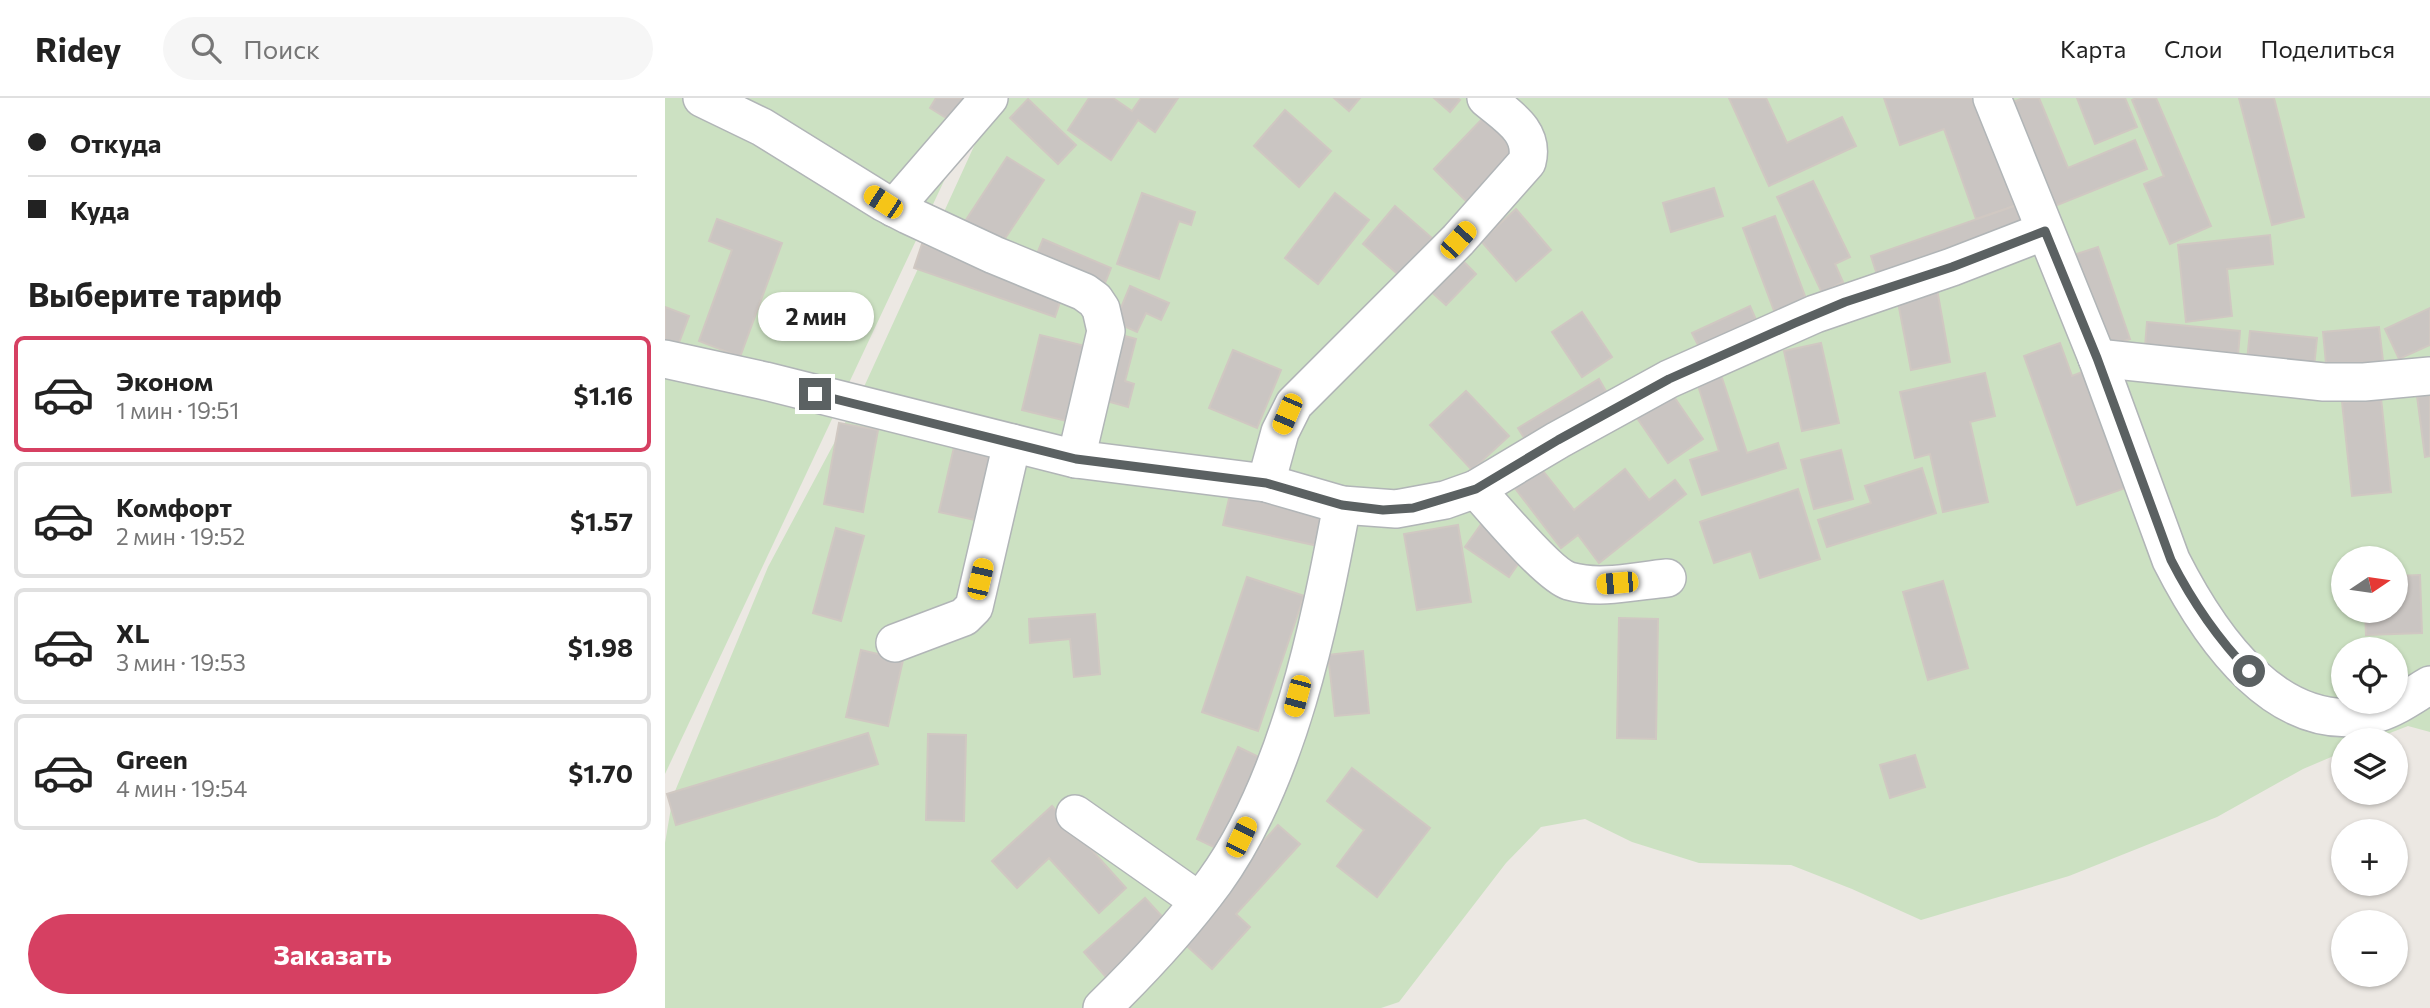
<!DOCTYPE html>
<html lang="ru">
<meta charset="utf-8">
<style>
body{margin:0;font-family:Commissioner,sans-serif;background:#f6f6f6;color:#222;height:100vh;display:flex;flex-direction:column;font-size:26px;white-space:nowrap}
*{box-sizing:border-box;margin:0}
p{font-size:23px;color:#767676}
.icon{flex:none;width:38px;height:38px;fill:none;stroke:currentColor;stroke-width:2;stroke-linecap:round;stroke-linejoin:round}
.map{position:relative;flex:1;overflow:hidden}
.drawer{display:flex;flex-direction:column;background:#fff;width:665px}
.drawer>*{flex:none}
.guide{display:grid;align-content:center;height:154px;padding:0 28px;background:#fff}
.needle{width:46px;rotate:77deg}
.controls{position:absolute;left:1666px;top:448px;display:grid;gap:14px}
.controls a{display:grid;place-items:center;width:77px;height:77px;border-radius:50%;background:#fff;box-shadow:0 2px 5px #0004;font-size:35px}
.end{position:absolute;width:32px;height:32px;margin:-16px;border:9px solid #5b6162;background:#fff;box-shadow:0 0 0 4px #fff}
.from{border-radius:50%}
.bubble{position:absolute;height:49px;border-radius:24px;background:#fff;box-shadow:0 2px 5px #0004;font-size:23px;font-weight:700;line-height:49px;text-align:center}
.car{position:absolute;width:21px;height:42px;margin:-21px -10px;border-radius:9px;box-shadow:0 0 5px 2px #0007;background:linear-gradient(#f5c518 24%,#345 0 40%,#f5c518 0 76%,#345 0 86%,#f5c518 0)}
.guide b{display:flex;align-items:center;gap:24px;height:66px;font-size:26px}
.guide b+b{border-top:2px solid #e0e0e0}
.guide i{width:18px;height:18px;background:#222}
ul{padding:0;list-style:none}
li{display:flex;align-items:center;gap:21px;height:116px;margin:0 14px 10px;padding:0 14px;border:4px solid #e0e0e0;border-radius:10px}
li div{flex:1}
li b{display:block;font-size:26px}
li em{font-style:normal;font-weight:700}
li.current{border-color:#d64062}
li>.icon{width:63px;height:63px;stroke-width:1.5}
h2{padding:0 28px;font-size:32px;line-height:84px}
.action{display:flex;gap:14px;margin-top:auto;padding:14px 28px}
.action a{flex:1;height:80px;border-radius:42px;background:#d64062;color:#fff;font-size:28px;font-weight:700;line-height:80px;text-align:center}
header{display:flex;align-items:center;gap:42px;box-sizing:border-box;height:98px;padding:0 35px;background:#fff;border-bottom:2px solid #e0e0e0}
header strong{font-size:33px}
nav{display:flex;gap:38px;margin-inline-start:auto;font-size:24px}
.search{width:490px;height:63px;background:#f6f6f6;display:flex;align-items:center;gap:18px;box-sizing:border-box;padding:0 24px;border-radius:38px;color:#767676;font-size:26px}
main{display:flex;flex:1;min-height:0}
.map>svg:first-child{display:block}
</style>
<header>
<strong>Ridey</strong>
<div class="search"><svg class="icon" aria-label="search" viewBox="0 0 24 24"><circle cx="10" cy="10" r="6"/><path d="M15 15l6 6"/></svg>Поиск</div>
<nav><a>Карта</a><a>Слои</a><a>Поделиться</a></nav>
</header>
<main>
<section class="drawer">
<div class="guide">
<b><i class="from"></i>Откуда</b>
<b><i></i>Куда</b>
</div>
<h2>Выберите тариф</h2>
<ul>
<li class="current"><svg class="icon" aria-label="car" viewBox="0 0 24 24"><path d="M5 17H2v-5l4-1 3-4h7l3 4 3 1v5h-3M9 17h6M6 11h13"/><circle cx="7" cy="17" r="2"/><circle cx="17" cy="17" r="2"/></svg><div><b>Эконом</b><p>1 мин · 19:51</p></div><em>$1.16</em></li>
<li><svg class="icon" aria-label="car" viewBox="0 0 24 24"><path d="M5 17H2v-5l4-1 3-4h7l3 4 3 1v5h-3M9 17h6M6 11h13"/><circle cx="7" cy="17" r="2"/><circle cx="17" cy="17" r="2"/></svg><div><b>Комфорт</b><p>2 мин · 19:52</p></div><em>$1.57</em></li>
<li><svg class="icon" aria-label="car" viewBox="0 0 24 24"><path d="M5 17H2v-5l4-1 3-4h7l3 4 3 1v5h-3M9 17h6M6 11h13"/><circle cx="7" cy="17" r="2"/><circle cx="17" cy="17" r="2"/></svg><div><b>XL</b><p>3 мин · 19:53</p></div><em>$1.98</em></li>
<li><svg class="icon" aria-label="car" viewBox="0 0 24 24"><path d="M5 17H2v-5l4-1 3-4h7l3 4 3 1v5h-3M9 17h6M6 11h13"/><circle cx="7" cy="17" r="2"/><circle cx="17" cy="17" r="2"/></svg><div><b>Green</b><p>4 мин · 19:54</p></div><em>$1.70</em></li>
</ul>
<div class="action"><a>Заказать</a></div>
</section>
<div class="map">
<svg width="1765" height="910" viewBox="0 0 1765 910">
<rect width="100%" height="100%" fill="#ece8e3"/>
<g fill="#cce1c2" fill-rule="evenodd">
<path d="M 0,0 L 318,0 L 0,676 Z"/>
<path d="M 331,0 L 1765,0 L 1765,634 L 1743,628 L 1707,642 L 1678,642 L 1678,654 L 1638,671 L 1552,719 L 1404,778 L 1256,822 L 1187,791 L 1126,767 L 1034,765 L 967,744 L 920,721 L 876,729 L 841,765 L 734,904 L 716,910 L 0,910 L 0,745 L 8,698 L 103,469 L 198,291 ZM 1678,460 L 1731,460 L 1731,513 L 1678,513 ZM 1678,551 L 1731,551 L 1731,604 L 1678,604 Z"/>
</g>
<g fill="#cac5c2" stroke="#d0c8c2" stroke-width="2">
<path d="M 271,0 L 306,0 L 291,26 L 265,10 Z"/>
<path d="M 424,0 L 448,0 L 467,13 L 476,0 L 513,0 L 490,34 L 473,22 L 446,62 L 403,32 Z"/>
<path d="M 669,0 L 695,0 L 684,13 Z"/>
<path d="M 769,0 L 792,0 L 795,2 L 785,14 Z"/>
<path d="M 1064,0 L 1101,0 L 1122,45 L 1177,19 L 1191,48 L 1104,88 Z"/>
<path d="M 1219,0 L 1318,0 L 1355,106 L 1311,121 L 1279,31 L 1235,47 Z"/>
<path d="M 1358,0 L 1374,0 L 1403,70 L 1470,42 L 1482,71 L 1385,110 L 1343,6 Z"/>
<path d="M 1412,0 L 1460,0 L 1472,29 L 1430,46 Z"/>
<path d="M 1471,0 L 1491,0 L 1546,128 L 1505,146 L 1479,86 L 1499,78 L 1467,2 Z"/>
<path d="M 1574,0 L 1609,0 L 1639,119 L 1607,127 Z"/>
<path d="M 363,1 L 411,47 L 393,66 L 345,20 Z"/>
<path d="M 620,12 L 666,53 L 634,89 L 589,48 Z"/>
<path d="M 822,16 L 856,49 L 802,104 L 769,71 Z"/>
<path d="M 342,59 L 379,82 L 335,148 L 299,125 Z"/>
<path d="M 1148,83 L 1185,159 L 1170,166 L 1178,184 L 1157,195 L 1112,99 Z"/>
<path d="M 1049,90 L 1058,118 L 1006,134 L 998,105 Z"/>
<path d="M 477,95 L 530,114 L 526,127 L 514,123 L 494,181 L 452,166 Z"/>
<path d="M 670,95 L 704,122 L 653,186 L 620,160 Z"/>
<path d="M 1355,106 L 1364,134 L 1215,186 L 1206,158 Z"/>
<path d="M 730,108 L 767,140 L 735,178 L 698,146 Z"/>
<path d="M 851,111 L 886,152 L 851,183 L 816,143 Z"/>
<path d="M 1110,118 L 1143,206 L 1111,218 L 1078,130 Z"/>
<path d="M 52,121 L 117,145 L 75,259 L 34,243 L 67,152 L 44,143 Z"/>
<path d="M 1605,137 L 1608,166 L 1562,171 L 1567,218 L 1521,224 L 1513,147 Z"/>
<path d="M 378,141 L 446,170 L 436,195 L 368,166 Z"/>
<path d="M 257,146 L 398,195 L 390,219 L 249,170 Z"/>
<path d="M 1433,149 L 1465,241 L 1437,250 L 1406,158 Z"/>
<path d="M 793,158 L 811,176 L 781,207 L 762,190 Z"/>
<path d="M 465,188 L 504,205 L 496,222 L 481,215 L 472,234 L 450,224 Z"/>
<path d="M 1272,191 L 1285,264 L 1246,272 L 1232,199 Z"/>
<path d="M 1085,208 L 1095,231 L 1038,257 L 1027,235 Z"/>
<path d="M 0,209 L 24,218 L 12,250 L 0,245 Z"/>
<path d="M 1765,210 L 1765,247 L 1734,261 L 1720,231 Z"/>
<path d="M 917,214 L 947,259 L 917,279 L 887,234 Z"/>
<path d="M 1482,224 L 1575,233 L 1572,270 L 1479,261 Z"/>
<path d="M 1714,229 L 1719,271 L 1662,276 L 1658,234 Z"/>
<path d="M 1585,233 L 1652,240 L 1648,279 L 1581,272 Z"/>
<path d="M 449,235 L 471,241 L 460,283 L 469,286 L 463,309 L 431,300 Z"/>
<path d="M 375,237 L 432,251 L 414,326 L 357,312 Z"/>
<path d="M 1156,245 L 1174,325 L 1137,333 L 1119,253 Z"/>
<path d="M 1395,245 L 1407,278 L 1430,269 L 1472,386 L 1412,407 L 1359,258 Z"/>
<path d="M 568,252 L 616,272 L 592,330 L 544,310 Z"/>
<path d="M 1053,268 L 1082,355 L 1113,345 L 1121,370 L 1037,397 L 1025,362 L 1054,353 L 1029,275 Z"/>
<path d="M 1320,275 L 1330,318 L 1305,324 L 1323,404 L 1278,414 L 1265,356 L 1250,360 L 1235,294 Z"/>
<path d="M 934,281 L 946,302 L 866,351 L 853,330 Z"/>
<path d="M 801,293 L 844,338 L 807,372 L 765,327 Z"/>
<path d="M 1005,293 L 1038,341 L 1003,365 L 970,317 Z"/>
<path d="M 1765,296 L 1765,358 L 1760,359 L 1752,298 Z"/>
<path d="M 1716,300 L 1726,394 L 1687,398 L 1677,304 Z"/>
<path d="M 174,325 L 213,332 L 198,414 L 159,406 Z"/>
<path d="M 290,345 L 335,355 L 319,424 L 274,414 Z"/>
<path d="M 1176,352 L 1188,401 L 1149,411 L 1136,362 Z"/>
<path d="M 875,369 L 909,412 L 960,371 L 984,402 L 1010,382 L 1021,396 L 934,465 L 913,437 L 896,450 L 849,389 Z"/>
<path d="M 1257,370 L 1271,415 L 1162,449 L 1153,422 L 1206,405 L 1200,388 Z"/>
<path d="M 1133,391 L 1155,461 L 1095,480 L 1086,453 L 1049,465 L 1035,424 Z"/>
<path d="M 566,392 L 669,414 L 662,450 L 558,427 Z"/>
<path d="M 817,425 L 860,456 L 844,479 L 800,449 Z"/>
<path d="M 793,427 L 806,504 L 752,512 L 739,436 Z"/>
<path d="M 171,430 L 199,438 L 176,523 L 148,515 Z"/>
<path d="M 1755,477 L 1757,535 L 1701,537 L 1700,513 L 1731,513 L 1731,478 Z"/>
<path d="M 582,479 L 639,498 L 593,633 L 537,614 Z"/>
<path d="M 1278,483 L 1303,570 L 1263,582 L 1238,494 Z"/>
<path d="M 430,516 L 435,576 L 409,579 L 405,541 L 365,545 L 364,521 Z"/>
<path d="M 954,520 L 993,521 L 991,641 L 952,640 Z"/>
<path d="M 196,552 L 238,562 L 223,628 L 181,619 Z"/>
<path d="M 698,553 L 704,615 L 670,618 L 663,557 Z"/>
<path d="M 203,635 L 213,666 L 11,727 L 2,696 Z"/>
<path d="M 263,636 L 301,637 L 299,723 L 261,722 Z"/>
<path d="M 573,649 L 598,661 L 557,753 L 532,741 Z"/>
<path d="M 1250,657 L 1260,689 L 1225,700 L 1215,667 Z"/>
<path d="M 687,670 L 765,730 L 712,799 L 672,768 L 699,732 L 662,703 Z"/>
<path d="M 387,708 L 461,790 L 434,815 L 384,760 L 352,790 L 327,763 Z"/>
<path d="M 613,727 L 635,746 L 571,816 L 585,829 L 547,871 L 512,839 Z"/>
<path d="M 480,800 L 503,825 L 441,879 L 419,854 Z"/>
</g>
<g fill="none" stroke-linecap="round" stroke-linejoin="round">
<defs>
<g id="minor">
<path d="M 37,0 L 97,29 L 218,104 L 243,117 L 329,157 L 419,194 L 430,202 L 436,211 L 441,233 L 411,361"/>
<path d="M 1327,0 L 1432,260 L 1506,462 C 1544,537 1614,643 1713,615 C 1732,609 1748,597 1765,587"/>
<path d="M 229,110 L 324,0"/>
<path d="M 1432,260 L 1659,284 L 1699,284 L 1765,278"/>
<path d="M 0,261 L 100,283 L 411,361 L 601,385 L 677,407 L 731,411 L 780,402 L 811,391 L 893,342 L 1004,281 L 1150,216 L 1287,169 L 1380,133"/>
<path d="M 601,385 L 615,334 L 629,306 L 793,142 L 862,64 C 870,33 842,18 821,0"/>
<path d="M 811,391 C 828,410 884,477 904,483 C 935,492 971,483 1002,480"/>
<path d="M 230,545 L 299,519 L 309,509 L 347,345"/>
<path d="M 410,716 L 534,803"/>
<path d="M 437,910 C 477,871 517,828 550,783 C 624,680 654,529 677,407"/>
</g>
</defs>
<use href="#minor" stroke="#b1b5b7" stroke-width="40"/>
<use href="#minor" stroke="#fff" stroke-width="37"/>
</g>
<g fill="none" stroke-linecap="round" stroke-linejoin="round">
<path stroke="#5b6162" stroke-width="9" d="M 150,296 L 411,361 L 601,385 L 677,407 L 718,412 L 748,410 L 811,391 L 893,342 L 1004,281 L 1130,225 L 1180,204 L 1287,169 L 1380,133 L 1432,260 L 1506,462 C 1527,503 1552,540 1584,573"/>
</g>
</svg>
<div class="controls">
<a><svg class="needle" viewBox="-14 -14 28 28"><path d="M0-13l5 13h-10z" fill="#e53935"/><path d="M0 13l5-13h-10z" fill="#767676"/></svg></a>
<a><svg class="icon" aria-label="locate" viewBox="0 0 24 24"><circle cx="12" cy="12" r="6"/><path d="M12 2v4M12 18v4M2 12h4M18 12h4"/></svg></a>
<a><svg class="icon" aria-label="layers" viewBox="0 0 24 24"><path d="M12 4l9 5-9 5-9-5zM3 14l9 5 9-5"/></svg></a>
<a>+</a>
<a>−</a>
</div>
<i class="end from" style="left:1584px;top:573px"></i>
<i class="end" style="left:150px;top:296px"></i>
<div class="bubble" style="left:93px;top:194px;width:116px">2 мин</div>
<i class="car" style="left:218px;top:104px;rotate:303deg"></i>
<i class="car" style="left:793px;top:142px;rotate:42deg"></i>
<i class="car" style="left:622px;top:316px;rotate:203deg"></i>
<i class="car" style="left:315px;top:481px;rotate:13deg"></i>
<i class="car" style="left:952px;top:485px;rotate:265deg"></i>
<i class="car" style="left:632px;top:598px;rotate:195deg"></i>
<i class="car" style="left:576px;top:739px;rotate:26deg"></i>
</div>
</main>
